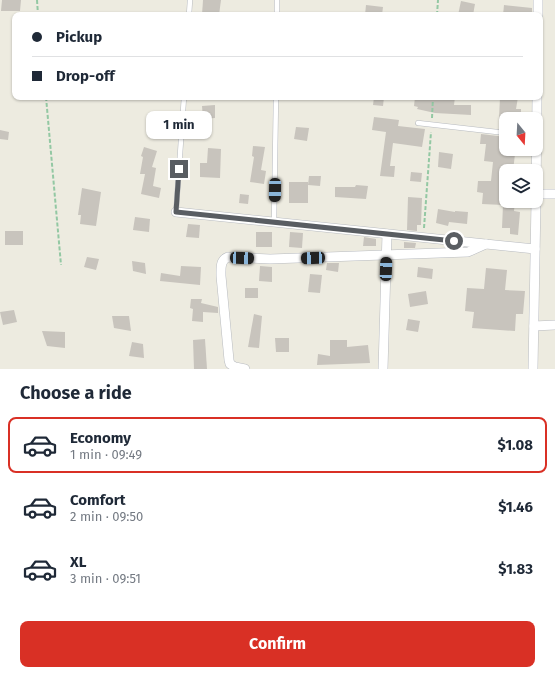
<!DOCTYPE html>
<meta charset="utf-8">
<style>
body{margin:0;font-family:"Fira Sans",sans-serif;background:#f6f6f7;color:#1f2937;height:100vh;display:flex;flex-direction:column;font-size:15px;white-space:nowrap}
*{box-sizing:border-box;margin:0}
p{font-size:13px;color:#747a83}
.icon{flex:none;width:22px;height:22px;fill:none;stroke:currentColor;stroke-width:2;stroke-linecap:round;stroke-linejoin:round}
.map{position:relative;height:369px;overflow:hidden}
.panel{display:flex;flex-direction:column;background:#fff;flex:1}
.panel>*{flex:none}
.hud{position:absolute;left:12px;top:12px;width:531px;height:88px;border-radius:8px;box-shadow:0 1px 3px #0004;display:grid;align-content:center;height:88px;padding:0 20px;background:#fff}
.needle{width:26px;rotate:162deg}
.tools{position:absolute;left:499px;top:112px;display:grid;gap:8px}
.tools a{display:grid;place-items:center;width:44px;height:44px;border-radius:8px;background:#fff;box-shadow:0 1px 3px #0004;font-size:20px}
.end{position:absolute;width:18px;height:18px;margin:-9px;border:5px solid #595d62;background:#fff;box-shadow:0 0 0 2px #fff}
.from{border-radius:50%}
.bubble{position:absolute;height:28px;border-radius:8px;background:#fff;box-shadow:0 1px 3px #0004;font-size:13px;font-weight:700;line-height:28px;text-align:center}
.car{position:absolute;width:12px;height:24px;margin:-12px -6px;border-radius:5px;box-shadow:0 0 3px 1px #0007;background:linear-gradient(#222 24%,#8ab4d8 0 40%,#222 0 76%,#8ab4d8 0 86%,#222 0)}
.hud b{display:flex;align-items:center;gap:14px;height:38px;font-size:15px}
.hud b+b{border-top:1px solid #e0e1e3}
.hud i{width:10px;height:10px;background:#1f2937}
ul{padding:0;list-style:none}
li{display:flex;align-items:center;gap:12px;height:56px;margin:0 8px 6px;padding:0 12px;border:2px solid transparent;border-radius:8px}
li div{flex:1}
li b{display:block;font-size:15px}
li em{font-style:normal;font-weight:700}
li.on{border-color:#d93025}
li>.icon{width:36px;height:36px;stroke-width:1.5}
h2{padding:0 20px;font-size:18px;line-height:48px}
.cta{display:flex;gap:8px;margin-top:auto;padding:8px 20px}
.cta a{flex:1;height:46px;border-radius:8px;background:#d93025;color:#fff;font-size:16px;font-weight:700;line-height:46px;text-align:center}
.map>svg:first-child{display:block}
</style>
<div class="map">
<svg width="555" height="369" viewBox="0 0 555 369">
<rect width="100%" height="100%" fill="#edebe0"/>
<g fill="#c8c4bd">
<path d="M 2,0 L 21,0 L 20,11 L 1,11 Z"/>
<path d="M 203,0 L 221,0 L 219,15 L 202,15 Z"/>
<path d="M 461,1 L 475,4 L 473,15 L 458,15 Z"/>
<path d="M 366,5 L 383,7 L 382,15 L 365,15 Z"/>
<path d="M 504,5 L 532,8 L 532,15 L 503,15 Z"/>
<path d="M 374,97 L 384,97 L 383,106 L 373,105 Z"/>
<path d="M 415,97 L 455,97 L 454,105 L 471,105 L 471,115 L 435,113 L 417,109 L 418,107 L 414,106 Z"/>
<path d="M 500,97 L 518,97 L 516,109 L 521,109 L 521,119 L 499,119 Z"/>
<path d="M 215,105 L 215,118 L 203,119 L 202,106 Z"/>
<path d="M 374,117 L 399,120 L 398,126 L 425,129 L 422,147 L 393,143 L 390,166 L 395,166 L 394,177 L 380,176 L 386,132 L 372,130 Z"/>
<path d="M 296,127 L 309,128 L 307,141 L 294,139 Z"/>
<path d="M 0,130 L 9,132 L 8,140 L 0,139 Z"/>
<path d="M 481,134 L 506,137 L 506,153 L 515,154 L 513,171 L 506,171 L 506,201 L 515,201 L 514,211 L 520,212 L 518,235 L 510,234 L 510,228 L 502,228 L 503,205 L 482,204 L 483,193 L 477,192 L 478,181 L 491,181 L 493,162 L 484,161 L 486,144 L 480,144 Z"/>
<path d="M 253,146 L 265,147 L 261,170 L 266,171 L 264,184 L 250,182 L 254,157 L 252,156 Z"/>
<path d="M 144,147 L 157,151 L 152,167 L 156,168 L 153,186 L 161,188 L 159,198 L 141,194 L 145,174 L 140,174 L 143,157 L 141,156 Z"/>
<path d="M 208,148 L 221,149 L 220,178 L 200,177 L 200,163 L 207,163 Z"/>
<path d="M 439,152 L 453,154 L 451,169 L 438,167 Z"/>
<path d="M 411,172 L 422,173 L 421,182 L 410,181 Z"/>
<path d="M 309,176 L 321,176 L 320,186 L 308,185 Z"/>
<rect x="289" y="182" width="19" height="21"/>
<path d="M 356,185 L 368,186 L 366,199 L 335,197 L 335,187 L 355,187 Z"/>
<path d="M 82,188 L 101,192 L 96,226 L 80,224 L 81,215 L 78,215 Z"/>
<path d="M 240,194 L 249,195 L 248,204 L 239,203 Z"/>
<path d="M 408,197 L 422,198 L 421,225 L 417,225 L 417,231 L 407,230 Z"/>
<path d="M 438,209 L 455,212 L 455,211 L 468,212 L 467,224 L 449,222 L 448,226 L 436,223 Z"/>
<path d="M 135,217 L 150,219 L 149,232 L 133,230 Z"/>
<path d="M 188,224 L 200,225 L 199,238 L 186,237 Z"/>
<rect x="5" y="231" width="18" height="14"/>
<rect x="256" y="232" width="16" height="15"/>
<path d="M 290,232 L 303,233 L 302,248 L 289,247 Z"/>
<path d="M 364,237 L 376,239 L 376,246 L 363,246 Z"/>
<path d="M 404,242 L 416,243 L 415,248 L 404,248 Z"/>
<path d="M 87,257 L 99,259 L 96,270 L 84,267 Z"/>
<path d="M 132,261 L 145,263 L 146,274 L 133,271 Z"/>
<path d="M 327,263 L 339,263 L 338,272 L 326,270 Z"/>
<path d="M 181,266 L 201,267 L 200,285 L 160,281 L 161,273 L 180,276 Z"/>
<path d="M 260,266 L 272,267 L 272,282 L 259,281 Z"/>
<path d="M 418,267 L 433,269 L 432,279 L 417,277 Z"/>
<path d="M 486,268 L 507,270 L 505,290 L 525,291 L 523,314 L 516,314 L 515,331 L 472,328 L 474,312 L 465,311 L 467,288 L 484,289 Z"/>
<path d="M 310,274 L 322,275 L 320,293 L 308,292 Z"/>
<rect x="245" y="288" width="13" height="10"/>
<path d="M 426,291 L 428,304 L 410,307 L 408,294 Z"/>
<path d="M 191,299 L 202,299 L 201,303 L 218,307 L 218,313 L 203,312 L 203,322 L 192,321 L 193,309 L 190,308 Z"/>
<path d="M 14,310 L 17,322 L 3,325 L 0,312 Z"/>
<path d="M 254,314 L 262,316 L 259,348 L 248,347 Z"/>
<path d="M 112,316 L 129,316 L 131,331 L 114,328 Z"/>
<path d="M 408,319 L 420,321 L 418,332 L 406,330 Z"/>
<path d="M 42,331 L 65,332 L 65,348 L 47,346 Z"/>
<path d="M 275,338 L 289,338 L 289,352 L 276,352 Z"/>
<path d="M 205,339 L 207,369 L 194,369 L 193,340 Z"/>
<path d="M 330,340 L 347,340 L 347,347 L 368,345 L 370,363 L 317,365 L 318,354 L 330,356 Z"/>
<path d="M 132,342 L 143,344 L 144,358 L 129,356 Z"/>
</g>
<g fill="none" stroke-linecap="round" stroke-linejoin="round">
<defs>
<g id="lane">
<path d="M 189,15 L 190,0"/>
<path d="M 277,15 L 277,0"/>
<path d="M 418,123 L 506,133"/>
<path d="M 176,212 L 184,97"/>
<path d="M 274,222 L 276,97"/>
</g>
<g id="street">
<path d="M 538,15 L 538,0"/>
<path d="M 536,194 L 555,194"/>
<path d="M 536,200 L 537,97"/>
<path d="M 176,212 L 535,249"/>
<path d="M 534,326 L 555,325"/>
<path d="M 245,369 L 235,367 L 230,364 L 229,360 L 221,276 C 221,268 220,260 228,257 L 270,259 L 468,252 L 486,244"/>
<path d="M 383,369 L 387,234"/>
<path d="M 533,369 L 536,201"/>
</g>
</defs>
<use href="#lane" stroke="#b8bbc0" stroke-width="5.5"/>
<use href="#street" stroke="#b8bbc0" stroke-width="10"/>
<g stroke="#93c8a3" stroke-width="2" stroke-dasharray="4 2" stroke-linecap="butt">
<path d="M 37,0 L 38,15"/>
<path d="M 437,15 L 438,0"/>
<path d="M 46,97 L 61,265"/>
<path d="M 432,118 L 433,97"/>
<path d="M 424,228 L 431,132"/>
</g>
<use href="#lane" stroke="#fff" stroke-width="4.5"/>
<use href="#street" stroke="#fff" stroke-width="9"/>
</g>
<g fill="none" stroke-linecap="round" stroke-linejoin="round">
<path stroke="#595d62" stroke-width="5" d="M 179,169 L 176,212 L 454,241"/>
</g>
</svg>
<div class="tools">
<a><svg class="needle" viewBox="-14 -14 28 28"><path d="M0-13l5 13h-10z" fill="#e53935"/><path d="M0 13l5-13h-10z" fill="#747a83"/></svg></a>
<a><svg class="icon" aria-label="layers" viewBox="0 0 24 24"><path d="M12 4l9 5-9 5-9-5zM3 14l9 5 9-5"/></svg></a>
</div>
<i class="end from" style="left:454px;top:241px"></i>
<i class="end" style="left:179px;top:169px"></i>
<div class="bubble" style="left:146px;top:111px;width:66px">1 min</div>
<i class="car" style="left:275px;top:190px;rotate:181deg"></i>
<i class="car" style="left:242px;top:258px;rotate:92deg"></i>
<i class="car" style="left:313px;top:258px;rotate:268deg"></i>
<i class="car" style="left:386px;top:269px;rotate:2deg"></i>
<div class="hud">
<b><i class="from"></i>Pickup</b>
<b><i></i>Drop-off</b>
</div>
</div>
<section class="panel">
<h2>Choose a ride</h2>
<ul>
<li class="on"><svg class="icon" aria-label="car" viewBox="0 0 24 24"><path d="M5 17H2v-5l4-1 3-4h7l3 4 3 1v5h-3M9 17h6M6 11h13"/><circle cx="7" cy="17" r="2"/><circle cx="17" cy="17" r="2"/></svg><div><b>Economy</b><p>1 min · 09:49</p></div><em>$1.08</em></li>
<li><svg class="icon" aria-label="car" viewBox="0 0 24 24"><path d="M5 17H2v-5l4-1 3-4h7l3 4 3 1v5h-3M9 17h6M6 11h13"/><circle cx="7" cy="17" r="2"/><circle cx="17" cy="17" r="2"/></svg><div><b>Comfort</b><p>2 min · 09:50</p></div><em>$1.46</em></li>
<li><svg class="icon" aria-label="car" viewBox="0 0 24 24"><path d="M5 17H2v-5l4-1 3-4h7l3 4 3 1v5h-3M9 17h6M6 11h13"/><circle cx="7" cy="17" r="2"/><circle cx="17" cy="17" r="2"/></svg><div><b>XL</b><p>3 min · 09:51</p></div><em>$1.83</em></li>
</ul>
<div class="cta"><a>Confirm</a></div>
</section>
